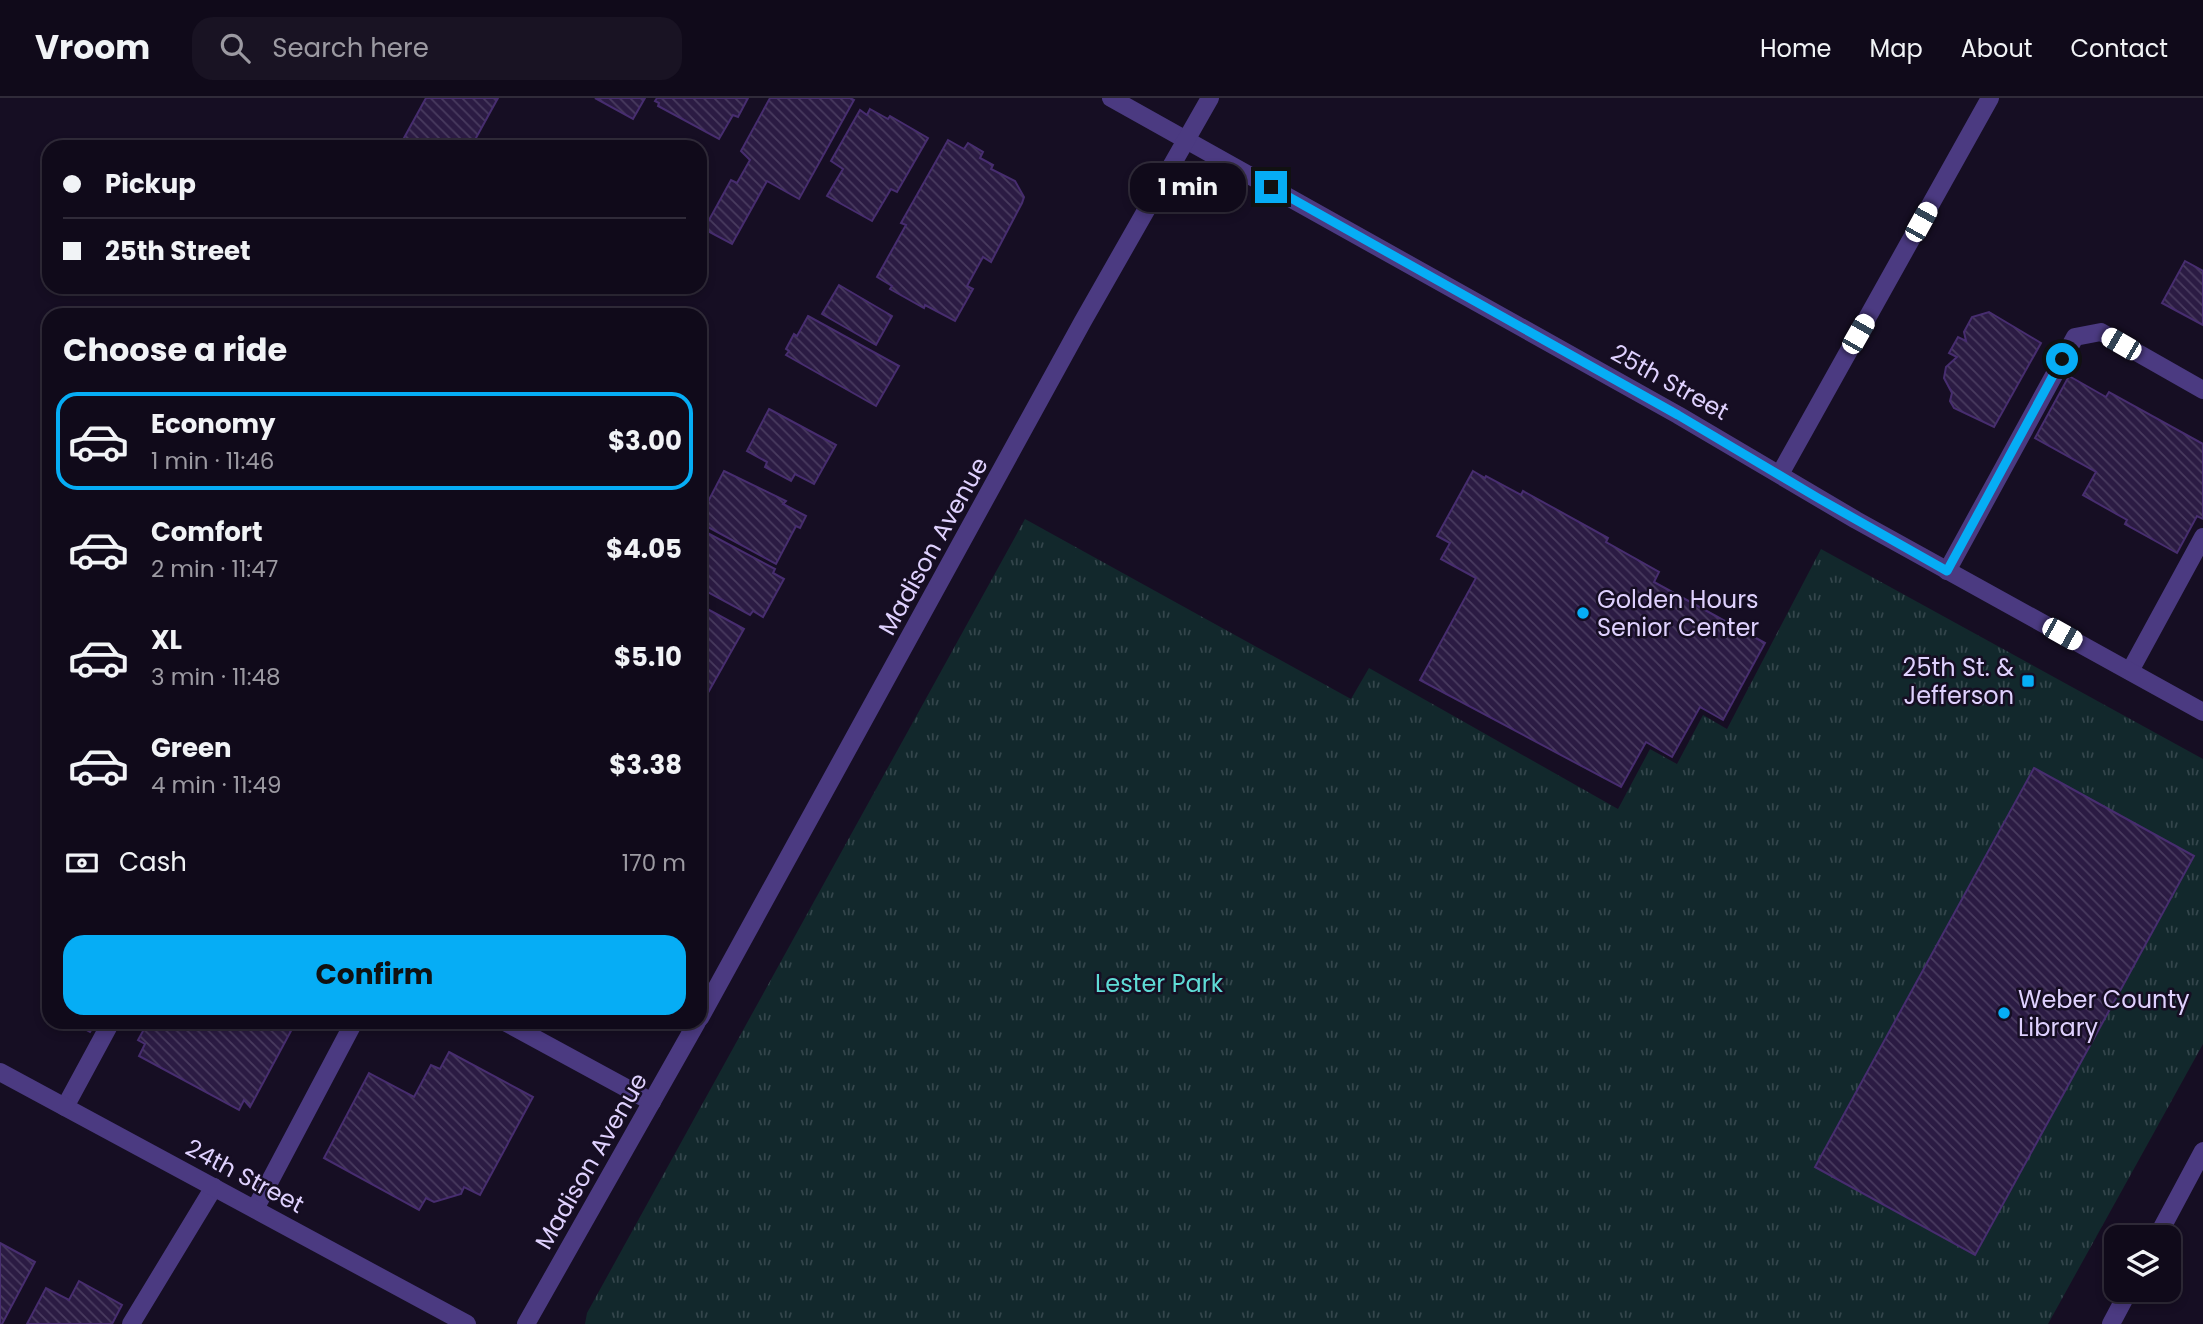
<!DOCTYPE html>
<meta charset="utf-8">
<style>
body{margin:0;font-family:Poppins,sans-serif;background:#191323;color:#f1f3f6;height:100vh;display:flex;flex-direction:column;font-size:26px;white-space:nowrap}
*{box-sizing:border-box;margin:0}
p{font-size:23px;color:#9c9aa2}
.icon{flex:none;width:38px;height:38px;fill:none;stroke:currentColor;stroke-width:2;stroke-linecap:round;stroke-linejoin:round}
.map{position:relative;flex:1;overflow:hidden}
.details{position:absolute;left:42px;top:210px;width:665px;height:721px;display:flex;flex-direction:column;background:#100a1a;border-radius:21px;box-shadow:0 4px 10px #0003,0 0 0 2px #302b39}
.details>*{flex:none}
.guide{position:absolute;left:42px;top:42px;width:665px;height:154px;border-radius:21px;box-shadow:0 4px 10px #0003,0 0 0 2px #302b39;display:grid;align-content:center;height:154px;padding:0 21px;background:#100a1a}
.tools{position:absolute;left:2104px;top:1127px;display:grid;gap:14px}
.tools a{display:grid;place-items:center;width:77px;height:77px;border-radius:14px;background:#100a1a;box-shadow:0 4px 10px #0003,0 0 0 2px #302b39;font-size:35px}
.end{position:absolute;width:32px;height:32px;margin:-16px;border:9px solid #06adf5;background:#111;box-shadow:0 0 0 4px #111}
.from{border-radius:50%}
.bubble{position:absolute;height:49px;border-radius:21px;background:#100a1a;box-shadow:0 4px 10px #0003,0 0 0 2px #302b39;font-size:23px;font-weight:700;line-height:49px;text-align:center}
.car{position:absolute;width:21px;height:42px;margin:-21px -10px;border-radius:9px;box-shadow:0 0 5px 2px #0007;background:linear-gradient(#fff 24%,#345 0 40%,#fff 0 76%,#345 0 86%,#fff 0)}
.guide b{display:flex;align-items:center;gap:24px;height:66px;font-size:26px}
.guide b+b{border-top:2px solid #302b39}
.guide i{width:18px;height:18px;background:#f1f3f6}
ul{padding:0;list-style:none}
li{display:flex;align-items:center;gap:21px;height:98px;margin:0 14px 10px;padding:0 7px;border:4px solid transparent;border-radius:21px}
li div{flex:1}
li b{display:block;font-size:26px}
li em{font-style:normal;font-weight:700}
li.active{border-color:#06adf5}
li>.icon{width:63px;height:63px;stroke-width:1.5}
h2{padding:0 21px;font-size:32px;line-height:84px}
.pay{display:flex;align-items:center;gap:18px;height:77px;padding:0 21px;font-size:26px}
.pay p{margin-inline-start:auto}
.cta{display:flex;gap:14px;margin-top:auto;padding:14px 21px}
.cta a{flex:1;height:80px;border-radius:21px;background:#06adf5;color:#111;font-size:28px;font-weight:700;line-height:80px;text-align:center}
header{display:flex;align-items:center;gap:42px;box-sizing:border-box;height:98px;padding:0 35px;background:#100a1a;border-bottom:2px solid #302b39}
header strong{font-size:33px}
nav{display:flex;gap:38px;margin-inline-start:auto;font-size:24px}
.search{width:490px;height:63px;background:#191323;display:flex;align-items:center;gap:18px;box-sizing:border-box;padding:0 24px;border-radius:21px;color:#9c9aa2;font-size:26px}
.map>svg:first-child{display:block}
</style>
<header>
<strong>Vroom</strong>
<div class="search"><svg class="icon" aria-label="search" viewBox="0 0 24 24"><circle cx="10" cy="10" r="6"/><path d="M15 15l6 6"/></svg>Search here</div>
<nav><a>Home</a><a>Map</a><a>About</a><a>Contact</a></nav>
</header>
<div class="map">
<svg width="2203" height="1226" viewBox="0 0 2203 1226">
<defs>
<pattern id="grass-tufts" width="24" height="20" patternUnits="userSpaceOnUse" patternTransform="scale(1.75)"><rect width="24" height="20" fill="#12282c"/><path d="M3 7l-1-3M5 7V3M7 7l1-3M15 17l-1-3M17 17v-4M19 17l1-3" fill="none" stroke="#34464c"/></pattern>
<pattern id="building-back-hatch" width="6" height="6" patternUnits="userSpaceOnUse" patternTransform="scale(1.75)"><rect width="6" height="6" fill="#2b1b43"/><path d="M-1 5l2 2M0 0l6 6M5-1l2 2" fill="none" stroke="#493b5f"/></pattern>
</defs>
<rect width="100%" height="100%" fill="#160e23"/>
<path fill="url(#grass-tufts)" d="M 1025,421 L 1351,601 L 1369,570 L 1618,711 L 1650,651 L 1677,666 L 1703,617 L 1727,631 L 1821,451 L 2203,661 L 2203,946 L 2048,1226 L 585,1226 L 587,1215 Z"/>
<g fill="url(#building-back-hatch)" stroke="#472d6f" stroke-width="2">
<path d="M 426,0 L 498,0 L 471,49 L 399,49 Z"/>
<path d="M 595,0 L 645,0 L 633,21 Z"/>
<path d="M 657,0 L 748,0 L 738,19 L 733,17 L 719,41 L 658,8 L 659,5 L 655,3 Z"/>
<path d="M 770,0 L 850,0 L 854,2 L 799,101 L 767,83 L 732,146 L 704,131 L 731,82 L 737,85 L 750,62 L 741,53 Z"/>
<path d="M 870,11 L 888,21 L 890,18 L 928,40 L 897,94 L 891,91 L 872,123 L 827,98 L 843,71 L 831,63 L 860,12 L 867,17 Z"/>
<path d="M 948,42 L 964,51 L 968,45 L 983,54 L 980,60 L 993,67 L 991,71 L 1015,83 L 1024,99 L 1022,105 L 991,164 L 983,159 L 967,188 L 973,191 L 955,223 L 925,207 L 924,210 L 890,191 L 892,188 L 877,179 L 906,127 L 901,125 Z"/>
<path d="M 2185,163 L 2203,173 L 2203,227 L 2162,205 Z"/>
<path d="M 839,187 L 892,218 L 876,247 L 822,216 Z"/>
<path d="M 1989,214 L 2041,245 L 1994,329 L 1954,310 L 1950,303 L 1952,295 L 1944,280 L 1946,269 L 1957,259 L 1949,255 L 1958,239 L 1966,243 L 1964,234 L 1972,219 Z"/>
<path d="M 808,218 L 899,268 L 876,308 L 786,257 L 789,253 L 786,251 L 794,236 L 797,238 Z"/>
<path d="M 2069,278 L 2106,299 L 2109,294 L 2203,346 L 2203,421 L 2197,418 L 2177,455 L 2125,426 L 2127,422 L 2083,397 L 2096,374 L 2035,340 Z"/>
<path d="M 769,311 L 836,347 L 814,386 L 795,376 L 791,383 L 765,369 L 767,364 L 747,353 Z"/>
<path d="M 724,373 L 786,403 L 783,406 L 806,418 L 800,430 L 796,428 L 776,466 L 706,428 L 708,423 L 700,419 Z"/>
<path d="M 1473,373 L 1485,380 L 1486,378 L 1521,397 L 1523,393 L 1608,440 L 1606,444 L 1659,474 L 1654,484 L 1765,545 L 1723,622 L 1700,609 L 1672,659 L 1646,644 L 1621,689 L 1420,582 L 1476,480 L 1441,461 L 1450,445 L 1437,438 Z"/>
<path d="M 700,431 L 775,471 L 773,475 L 784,481 L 763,519 L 753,513 L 750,517 L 700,490 Z"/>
<path d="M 700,507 L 744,531 L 700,609 Z"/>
<path d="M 2034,670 L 2194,758 L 1975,1157 L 1815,1069 Z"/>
<path d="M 72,924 L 96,924 L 90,934 Z"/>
<path d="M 148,924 L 274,924 L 291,933 L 250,1009 L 244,1002 L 239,1012 L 139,958 L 145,946 L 138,942 Z"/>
<path d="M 449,954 L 533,999 L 480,1097 L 464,1089 L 461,1096 L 434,1104 L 426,1100 L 419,1112 L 324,1060 L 369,975 L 414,999 L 431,967 L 440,971 Z"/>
<path d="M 0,1145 L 35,1164 L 2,1226 L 0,1226 Z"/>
<path d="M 79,1183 L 122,1207 L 112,1226 L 27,1226 L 46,1190 L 69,1202 Z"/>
</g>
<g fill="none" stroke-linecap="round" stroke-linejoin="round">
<g stroke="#4b3a81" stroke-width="18">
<path d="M 1947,473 L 2075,239 L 2101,234 L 2203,292"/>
<path d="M 2130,573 L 2203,439"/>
<path d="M 505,924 L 652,1004"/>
<path d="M 65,1009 L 111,924"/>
<path d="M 255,1111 L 354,924"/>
<path d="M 131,1226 L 214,1089"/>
</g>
<g stroke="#4b3a81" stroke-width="18">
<path d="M 1111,0 L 1678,317 L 1856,422 L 2203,614"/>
<path d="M 1780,376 L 1990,0"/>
<path d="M 700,920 L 1083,223 L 1210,0"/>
<path d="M 2157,1139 L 2203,1053"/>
<path d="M 526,1226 L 697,924"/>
<path d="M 2111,1226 L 2129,1192"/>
</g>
<path stroke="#4b3a81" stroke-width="18" d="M 0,974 L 467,1226"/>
</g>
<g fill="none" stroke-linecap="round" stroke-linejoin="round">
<path stroke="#06adf5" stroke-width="9" d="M 1271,89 L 1678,317 L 1818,400 L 1947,473 L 2062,261"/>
</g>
<g fill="#06adf5" stroke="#160e23" stroke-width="2.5">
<circle cx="1583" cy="515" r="7"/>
<rect x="2021" y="576" width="14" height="14" rx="3.5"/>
<circle cx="2004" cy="915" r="7"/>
</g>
<g text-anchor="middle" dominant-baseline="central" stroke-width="5" stroke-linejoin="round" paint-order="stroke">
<g font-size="24" fill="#dfd1fe" stroke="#160e23">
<text transform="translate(1670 284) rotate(29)">25th Street</text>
<text transform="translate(933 448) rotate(-61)">Madison Avenue</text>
<text transform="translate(591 1063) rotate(-60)">Madison Avenue</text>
<text transform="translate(245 1078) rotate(28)">24th Street</text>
</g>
<g font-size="24" fill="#dfd1fe" stroke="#160e23" text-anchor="start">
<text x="1597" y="501">Golden Hours<tspan x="1597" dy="28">Senior Center</tspan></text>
<text x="2014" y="569" text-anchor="end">25th St. &amp;<tspan x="2014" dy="28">Jefferson</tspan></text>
<text x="2018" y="901">Weber County<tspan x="2018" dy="28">Library</tspan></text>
</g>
<g font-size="24" fill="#5fdcd6" stroke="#160e23">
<text x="1159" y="885">Lester Park</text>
</g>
</g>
</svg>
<div class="tools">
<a><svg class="icon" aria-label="layers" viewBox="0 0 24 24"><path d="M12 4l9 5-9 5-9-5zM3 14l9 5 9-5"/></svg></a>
</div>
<i class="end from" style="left:2062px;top:261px"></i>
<i class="end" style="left:1271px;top:89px"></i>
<div class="bubble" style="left:1130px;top:65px;width:116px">1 min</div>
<i class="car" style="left:1921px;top:124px;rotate:29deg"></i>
<i class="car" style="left:1858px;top:236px;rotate:30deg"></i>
<i class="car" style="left:2121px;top:246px;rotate:300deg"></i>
<i class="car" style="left:2062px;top:536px;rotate:119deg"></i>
<div class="guide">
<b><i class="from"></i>Pickup</b>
<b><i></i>25th Street</b>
</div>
<section class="details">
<h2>Choose a ride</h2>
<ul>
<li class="active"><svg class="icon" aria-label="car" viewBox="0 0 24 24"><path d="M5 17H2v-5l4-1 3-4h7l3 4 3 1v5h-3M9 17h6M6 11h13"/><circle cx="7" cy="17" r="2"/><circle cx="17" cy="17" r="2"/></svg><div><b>Economy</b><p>1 min · 11:46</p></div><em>$3.00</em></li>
<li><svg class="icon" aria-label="car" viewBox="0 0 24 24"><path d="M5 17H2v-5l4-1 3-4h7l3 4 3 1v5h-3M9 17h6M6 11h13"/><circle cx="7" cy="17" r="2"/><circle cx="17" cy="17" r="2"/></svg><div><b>Comfort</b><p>2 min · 11:47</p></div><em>$4.05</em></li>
<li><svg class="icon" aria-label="car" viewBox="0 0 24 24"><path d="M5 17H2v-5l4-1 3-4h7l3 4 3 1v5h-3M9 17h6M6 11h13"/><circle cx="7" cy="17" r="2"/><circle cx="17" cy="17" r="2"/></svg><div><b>XL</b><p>3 min · 11:48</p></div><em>$5.10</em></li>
<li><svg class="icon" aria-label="car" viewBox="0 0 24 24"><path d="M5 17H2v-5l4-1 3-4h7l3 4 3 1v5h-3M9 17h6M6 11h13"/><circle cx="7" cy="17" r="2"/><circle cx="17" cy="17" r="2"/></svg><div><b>Green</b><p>4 min · 11:49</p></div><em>$3.38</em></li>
</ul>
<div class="pay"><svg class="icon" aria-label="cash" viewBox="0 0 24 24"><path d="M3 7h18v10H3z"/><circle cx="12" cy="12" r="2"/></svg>Cash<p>170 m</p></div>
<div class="cta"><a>Confirm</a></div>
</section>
</div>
